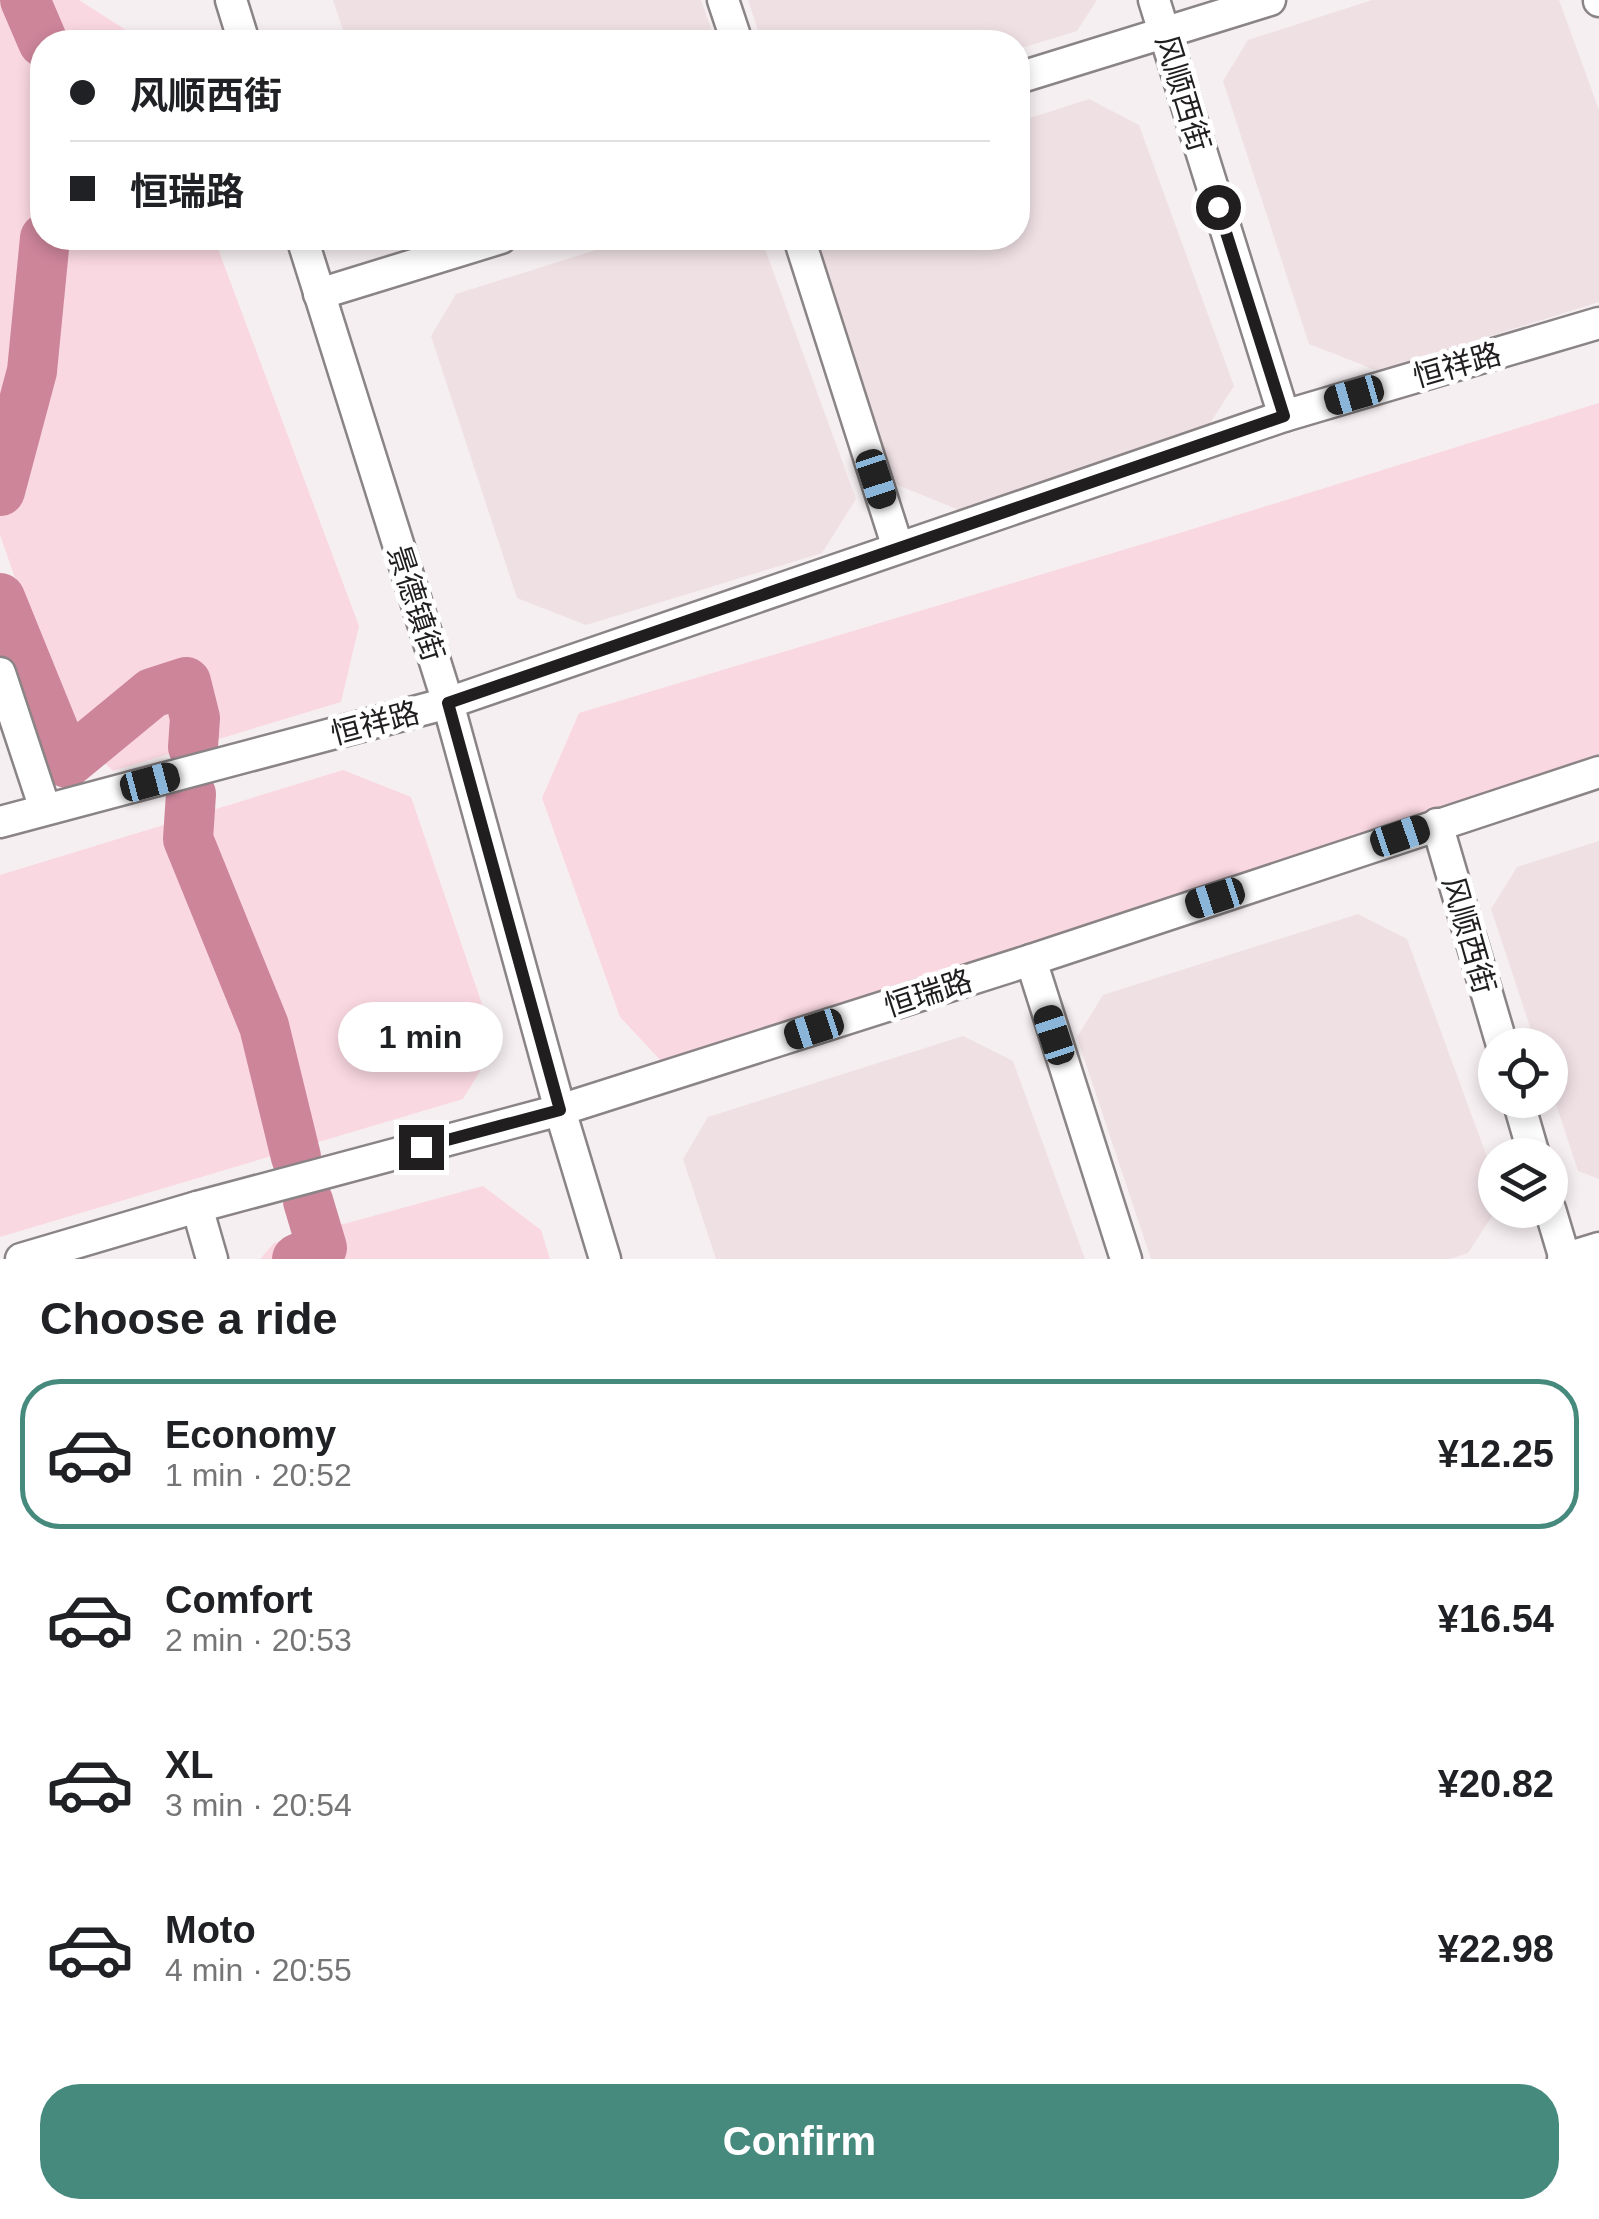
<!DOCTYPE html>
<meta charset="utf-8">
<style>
body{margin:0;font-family:Helvetica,"Noto Sans SC",sans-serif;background:#f2f2f2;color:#202124;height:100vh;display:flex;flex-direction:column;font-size:38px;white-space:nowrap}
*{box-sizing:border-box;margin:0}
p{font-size:32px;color:#757577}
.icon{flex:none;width:55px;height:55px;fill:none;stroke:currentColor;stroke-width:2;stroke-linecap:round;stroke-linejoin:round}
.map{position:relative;height:1259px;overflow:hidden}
.panel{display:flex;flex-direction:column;background:#fff;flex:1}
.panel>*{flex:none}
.hud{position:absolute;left:30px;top:30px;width:1000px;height:220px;border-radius:40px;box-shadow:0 5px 15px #0003;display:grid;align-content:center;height:220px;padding:0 40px;background:#fff}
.tools{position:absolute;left:1478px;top:1028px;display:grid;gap:20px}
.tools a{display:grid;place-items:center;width:90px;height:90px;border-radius:50%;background:#fff;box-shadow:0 5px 15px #0003;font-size:50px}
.end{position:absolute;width:45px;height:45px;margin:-22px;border:12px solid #201e1f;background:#fff;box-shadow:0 0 0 5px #fff}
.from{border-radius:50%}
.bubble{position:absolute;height:70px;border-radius:35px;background:#fff;box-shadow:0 5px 15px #0003;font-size:32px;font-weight:700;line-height:70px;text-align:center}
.car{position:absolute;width:30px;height:60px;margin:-30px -15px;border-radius:12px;box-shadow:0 0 8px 2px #0007;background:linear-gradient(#222 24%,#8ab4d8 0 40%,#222 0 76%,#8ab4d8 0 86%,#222 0)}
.hud b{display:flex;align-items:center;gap:35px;height:95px;font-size:38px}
.hud b+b{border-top:2px solid #e0e0e0}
.hud i{width:25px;height:25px;background:#202124}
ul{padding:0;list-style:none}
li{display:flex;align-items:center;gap:30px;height:150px;margin:0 20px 15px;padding:0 20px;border:5px solid transparent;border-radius:40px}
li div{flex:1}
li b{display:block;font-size:38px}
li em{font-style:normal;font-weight:700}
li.selected{border-color:#468a7e}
li>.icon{width:90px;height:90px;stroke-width:1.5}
h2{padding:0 40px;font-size:45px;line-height:120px}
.primary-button{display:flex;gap:20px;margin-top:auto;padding:20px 40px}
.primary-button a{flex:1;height:115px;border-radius:40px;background:#468a7e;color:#fff;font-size:40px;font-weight:700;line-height:115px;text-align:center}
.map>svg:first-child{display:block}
</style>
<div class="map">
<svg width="1599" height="1259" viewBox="0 0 1599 1259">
<rect width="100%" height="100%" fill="#f6eff1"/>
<g fill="#efe0e4">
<path d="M 333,0 L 701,0 L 716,42 L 347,42 Z"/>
<path d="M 748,0 L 1097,0 L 1077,31 L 1018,49 L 1018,42 L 762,42 Z"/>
<path d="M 1372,0 L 1559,0 L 1599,110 L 1599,302 L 1378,371 L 1309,344 L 1223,81 L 1248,40 Z"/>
<path d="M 1089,99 L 1139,125 L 1234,386 L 1200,439 L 964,512 L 895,484 L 813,238 L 1018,238 L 1018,122 Z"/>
<path d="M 634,238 L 761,238 L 856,499 L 822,553 L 586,625 L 517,598 L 431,336 L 456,294 Z"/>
<path d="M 1599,841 L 1599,1179 L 1578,1171 L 1550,1086 L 1550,1045 L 1536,1045 L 1491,909 L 1517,867 Z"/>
<path d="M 1358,914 L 1407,939 L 1495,1179 L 1496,1210 L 1468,1253 L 1450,1259 L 1151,1259 L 1077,1037 L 1103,995 Z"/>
<path d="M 963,1036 L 1013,1061 L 1085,1259 L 716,1259 L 683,1159 L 708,1117 Z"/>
</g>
<g fill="#fad8e1">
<path d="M 15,0 L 79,0 L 140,39 L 142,42 L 42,42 L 42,238 L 214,238 L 359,626 L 341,702 L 113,771 L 67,727 L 0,535 L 0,5 Z"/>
<path d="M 1599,403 L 1599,759 L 662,1062 L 620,1017 L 542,798 L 579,713 L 1173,535 Z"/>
<path d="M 343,770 L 411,797 L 496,1045 L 463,1099 L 0,1237 L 0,875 Z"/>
<path d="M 483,1186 L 541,1230 L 550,1259 L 260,1259 L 274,1243 Z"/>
</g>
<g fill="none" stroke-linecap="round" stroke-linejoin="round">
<g stroke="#cd859a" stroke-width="50">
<path d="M 25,0 L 43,42"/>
<path d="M 0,491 L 32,371 L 45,238"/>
<path d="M 0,598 L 67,763 L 152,693 L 186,682 L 195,718 L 193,747"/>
<path d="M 191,794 L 188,839 L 264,1026 L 296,1157"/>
<path d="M 297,1259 L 322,1248 L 308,1201"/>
</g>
<defs>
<g id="minor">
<path d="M 231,0 L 244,42"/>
<path d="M 723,0 L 737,42"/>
<path d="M 1154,0 L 1284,416"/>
<path d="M 1599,0 L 1599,1"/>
<path d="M 1018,78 L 1270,0"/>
<path d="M 302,238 L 448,703 L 560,1110 L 605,1259"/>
<path d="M 799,238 L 898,548"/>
<path d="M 319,294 L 501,238"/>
<path d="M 0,673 L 45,809"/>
<path d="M 0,822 L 448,703 L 1284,416 L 1599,323"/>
<path d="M 1437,824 L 1502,1045"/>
<path d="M 1031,960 L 1126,1259"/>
<path d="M 1518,1100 L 1534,1155"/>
<path d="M 197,1207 L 212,1259"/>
<path d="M 1550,1209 L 1565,1259"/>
<path d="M 21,1259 L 197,1207 L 560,1110 L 1031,960 L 1599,772"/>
<path d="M 1563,1259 L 1599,1248"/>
</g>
</defs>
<use href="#minor" stroke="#8a8486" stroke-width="35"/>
<use href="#minor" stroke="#fff" stroke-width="30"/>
</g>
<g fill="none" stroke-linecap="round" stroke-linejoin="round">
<path stroke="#201e1f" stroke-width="12" d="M 421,1147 L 560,1110 L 448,703 L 1284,416 L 1218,207"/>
</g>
<g text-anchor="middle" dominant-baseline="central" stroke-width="10" stroke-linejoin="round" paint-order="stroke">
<g font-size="30" fill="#201e1f" stroke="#fff">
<text transform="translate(1183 93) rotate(73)">风顺西街</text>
<text transform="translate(1457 365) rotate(-16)">恒祥路</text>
<text transform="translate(416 603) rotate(72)">景德镇街</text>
<text transform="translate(375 723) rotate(-15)">恒祥路</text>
<text transform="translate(1469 935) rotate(74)">风顺西街</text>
<text transform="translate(928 993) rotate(-18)">恒瑞路</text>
</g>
</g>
</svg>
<div class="tools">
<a><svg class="icon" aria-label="locate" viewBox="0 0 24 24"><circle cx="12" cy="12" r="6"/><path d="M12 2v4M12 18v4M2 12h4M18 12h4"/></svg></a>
<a><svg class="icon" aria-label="layers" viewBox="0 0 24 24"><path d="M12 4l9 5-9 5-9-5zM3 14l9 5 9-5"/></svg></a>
</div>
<i class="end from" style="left:1218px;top:207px"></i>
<i class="end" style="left:421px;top:1147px"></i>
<div class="bubble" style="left:338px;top:1002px;width:165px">1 min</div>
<i class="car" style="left:1354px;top:395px;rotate:254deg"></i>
<i class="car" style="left:876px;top:479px;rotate:162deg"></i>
<i class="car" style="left:150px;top:782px;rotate:75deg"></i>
<i class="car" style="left:1400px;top:836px;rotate:71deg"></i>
<i class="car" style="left:1215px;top:898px;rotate:252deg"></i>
<i class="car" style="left:814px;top:1029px;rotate:252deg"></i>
<i class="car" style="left:1054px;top:1035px;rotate:342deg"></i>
<div class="hud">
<b><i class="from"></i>风顺西街</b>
<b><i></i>恒瑞路</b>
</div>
</div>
<section class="panel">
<h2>Choose a ride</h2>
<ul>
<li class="selected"><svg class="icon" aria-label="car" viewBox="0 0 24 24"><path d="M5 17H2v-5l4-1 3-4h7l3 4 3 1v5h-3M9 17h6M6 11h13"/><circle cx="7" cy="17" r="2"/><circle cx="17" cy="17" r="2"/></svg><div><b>Economy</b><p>1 min · 20:52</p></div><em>¥12.25</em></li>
<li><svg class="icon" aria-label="car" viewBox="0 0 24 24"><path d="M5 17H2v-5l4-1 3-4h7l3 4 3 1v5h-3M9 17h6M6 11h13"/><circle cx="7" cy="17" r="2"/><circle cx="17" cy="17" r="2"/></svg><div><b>Comfort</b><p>2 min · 20:53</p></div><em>¥16.54</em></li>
<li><svg class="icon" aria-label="car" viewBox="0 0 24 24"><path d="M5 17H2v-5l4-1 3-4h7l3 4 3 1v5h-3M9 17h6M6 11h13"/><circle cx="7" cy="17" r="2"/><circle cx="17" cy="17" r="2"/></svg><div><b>XL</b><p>3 min · 20:54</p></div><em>¥20.82</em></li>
<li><svg class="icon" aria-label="car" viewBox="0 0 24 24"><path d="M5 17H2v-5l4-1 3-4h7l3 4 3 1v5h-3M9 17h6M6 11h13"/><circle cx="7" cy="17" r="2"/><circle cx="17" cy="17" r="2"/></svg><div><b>Moto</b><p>4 min · 20:55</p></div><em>¥22.98</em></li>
</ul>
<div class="primary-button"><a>Confirm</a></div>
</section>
